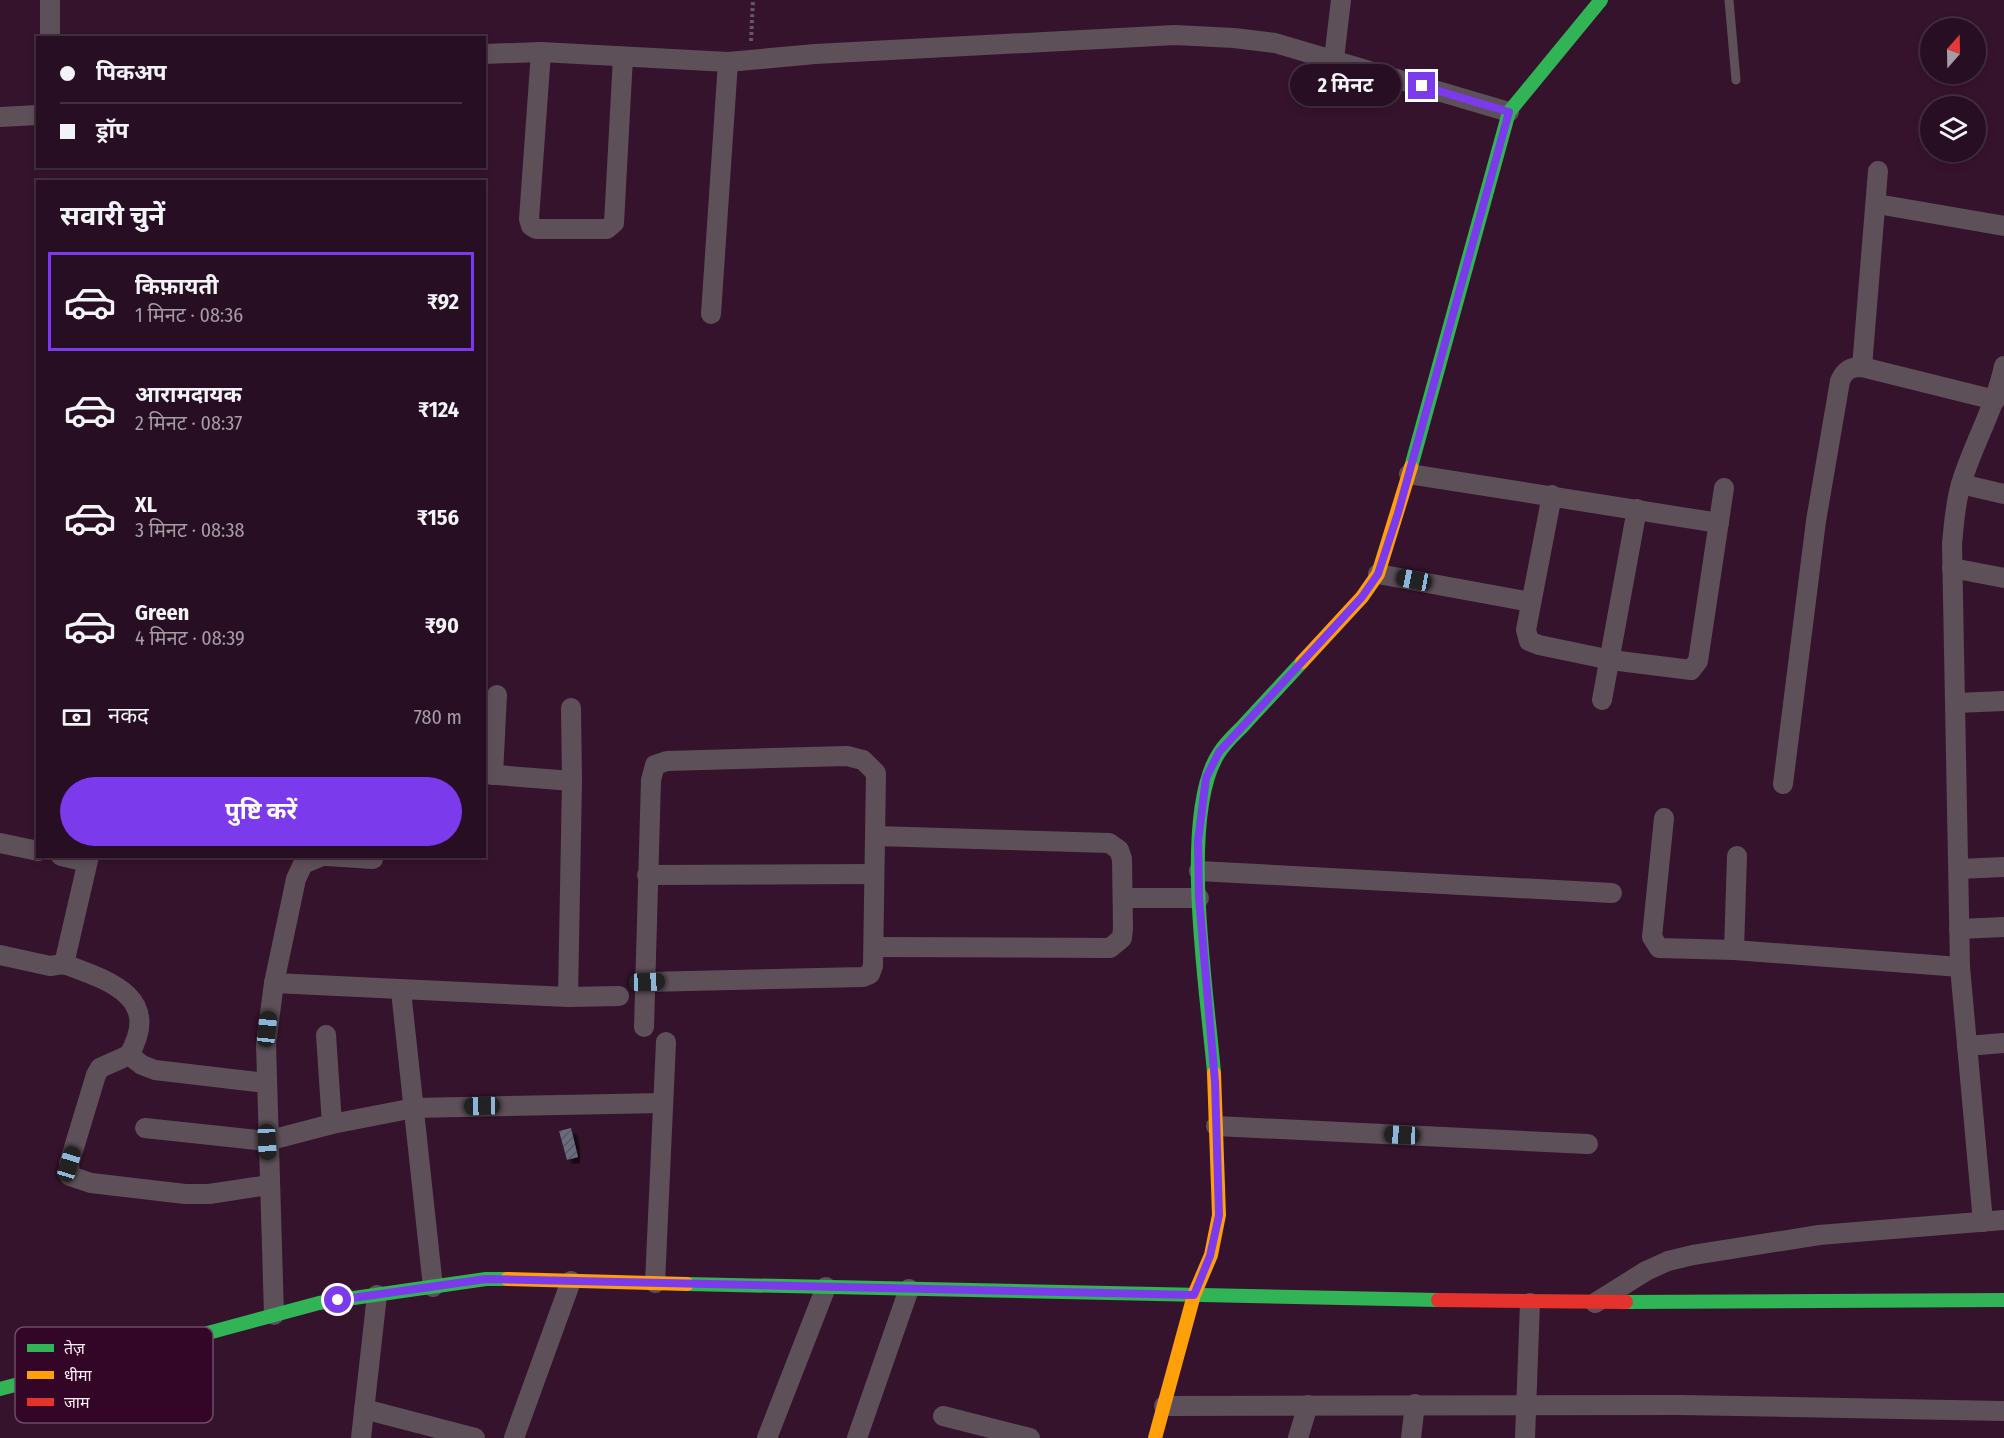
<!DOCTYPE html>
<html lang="hi">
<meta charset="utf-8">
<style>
body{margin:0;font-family:"Fira Sans Condensed","Noto Sans Devanagari",sans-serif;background:#30172a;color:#f1f3f6;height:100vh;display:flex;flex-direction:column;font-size:22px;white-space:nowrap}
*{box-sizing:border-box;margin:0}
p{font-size:20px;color:#a59ca5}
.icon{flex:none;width:33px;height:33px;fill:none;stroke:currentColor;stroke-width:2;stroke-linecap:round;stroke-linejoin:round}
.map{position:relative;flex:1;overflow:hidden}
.side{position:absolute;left:36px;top:180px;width:450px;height:678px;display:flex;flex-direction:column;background:#280e22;border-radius:0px;box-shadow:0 3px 9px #0003,0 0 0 2px #442e40}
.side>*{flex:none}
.banner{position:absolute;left:36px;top:36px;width:450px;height:132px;border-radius:0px;box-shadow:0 3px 9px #0003,0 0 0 2px #442e40;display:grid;align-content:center;height:132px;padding:0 24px;background:#280e22}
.needle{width:39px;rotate:20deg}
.fabs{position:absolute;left:1920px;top:18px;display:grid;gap:12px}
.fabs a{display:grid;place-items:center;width:66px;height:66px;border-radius:50%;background:#280e22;box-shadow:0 3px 9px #0003,0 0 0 2px #442e40;font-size:30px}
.end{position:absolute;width:27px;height:27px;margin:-14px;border:8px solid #7c3aed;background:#fff;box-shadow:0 0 0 3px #fff}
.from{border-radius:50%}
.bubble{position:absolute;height:42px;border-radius:21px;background:#280e22;box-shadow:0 3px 9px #0003,0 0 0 2px #442e40;font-size:20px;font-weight:700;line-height:42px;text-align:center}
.car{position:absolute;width:18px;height:36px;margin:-18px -9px;border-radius:8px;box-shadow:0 0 4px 2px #0007;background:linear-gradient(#222 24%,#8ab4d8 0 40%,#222 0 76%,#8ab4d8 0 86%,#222 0)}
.banner b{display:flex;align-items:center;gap:21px;height:57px;font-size:22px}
.banner b+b{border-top:2px solid #442e40}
.banner i{width:15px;height:15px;background:#f1f3f6}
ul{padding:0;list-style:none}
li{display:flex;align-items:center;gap:18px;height:99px;margin:0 12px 9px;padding:0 12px;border:3px solid transparent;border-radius:0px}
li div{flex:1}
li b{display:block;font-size:22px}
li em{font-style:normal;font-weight:700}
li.selected{border-color:#7c3aed}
li>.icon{width:54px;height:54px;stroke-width:1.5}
h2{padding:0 24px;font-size:27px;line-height:72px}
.pay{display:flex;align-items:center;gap:15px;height:66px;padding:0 24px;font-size:22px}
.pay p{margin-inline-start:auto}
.button{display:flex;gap:12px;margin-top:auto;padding:12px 24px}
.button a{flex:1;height:69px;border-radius:36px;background:#7c3aed;color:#fff;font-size:24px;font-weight:700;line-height:69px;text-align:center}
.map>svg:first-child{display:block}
</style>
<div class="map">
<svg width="2004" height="1438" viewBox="0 0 2004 1438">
<defs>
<pattern id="building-hatch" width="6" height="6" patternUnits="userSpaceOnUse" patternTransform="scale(1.5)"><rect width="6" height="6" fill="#696d7f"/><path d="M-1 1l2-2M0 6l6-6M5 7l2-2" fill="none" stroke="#595862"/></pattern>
<filter id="shadow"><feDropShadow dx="5.5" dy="5.5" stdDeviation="1.5" flood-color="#0009"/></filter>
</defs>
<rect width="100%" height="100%" fill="#36132d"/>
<path fill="url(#building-hatch)" filter="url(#shadow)" d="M 571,1128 L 578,1157 L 567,1160 L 559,1131 Z"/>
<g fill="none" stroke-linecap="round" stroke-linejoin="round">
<path stroke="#675762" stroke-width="4" stroke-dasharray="3 3" stroke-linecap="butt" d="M 751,41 L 753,0"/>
<path stroke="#5e5059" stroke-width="9" d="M 1729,0 L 1736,80"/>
<g stroke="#5e5059" stroke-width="20">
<path d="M 50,0 L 50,38"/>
<path d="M 541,52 L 529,219 L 531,226 L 536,229 L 607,229 L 614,223 L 623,57"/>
<path d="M 484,54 L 541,52 L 728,62 L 815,54 L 1175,35 L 1234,38 L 1275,43 L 1509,112"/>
<path d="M 1334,59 L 1341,0"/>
<path d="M 0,117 L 38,115"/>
<path d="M 1877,204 L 2004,226"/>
<path d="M 711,314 L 728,62"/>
<path d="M 1862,367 L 1878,171"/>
<path d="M 1409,474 L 1719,523"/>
<path d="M 1961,484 L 2004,494"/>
<path d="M 1552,495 L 1526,630 L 1529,641 L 1539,645 L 1611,660 L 1691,670 L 1698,661 L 1724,488"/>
<path d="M 1952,568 L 2004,578"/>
<path d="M 1378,574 L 1531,602"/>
<path d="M 1602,700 L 1637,509"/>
<path d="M 1956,703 L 2004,701"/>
<path d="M 484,774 L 572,781"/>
<path d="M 493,775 L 497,695"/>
<path d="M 1783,784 L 1816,521 L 1840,381 C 1845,370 1850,367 1862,367 L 1995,400"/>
<path d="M 1664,818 L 1652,937 L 1659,948 L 1734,950 L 1960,967"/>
<path d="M 0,843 L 38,851"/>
<path d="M 61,856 L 87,862"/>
<path d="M 327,856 L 373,859"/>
<path d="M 1959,869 L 2004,867"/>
<path d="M 1199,871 L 1612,893"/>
<path d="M 647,875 L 874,874"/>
<path d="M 1123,898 L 1199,898"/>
<path d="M 1959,929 L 2004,927"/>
<path d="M 874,947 L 1110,948 L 1122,938 L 1123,928 L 1122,859 L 1119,850 L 1109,843 L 875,836"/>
<path d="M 1734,950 L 1737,856"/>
<path d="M 0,955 L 50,966 L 64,964 L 89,856"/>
<path d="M 64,964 C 110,981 162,997 129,1055 L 100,1068 L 96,1075 L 69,1164 L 70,1176 L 91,1183 L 185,1194 L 209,1194 L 269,1185"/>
<path d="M 274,983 L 568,997 L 619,996"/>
<path d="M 401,991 L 433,1287"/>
<path d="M 568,997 L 572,781 L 571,708"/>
<path d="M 644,1027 L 651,780 L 655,765 L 667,761 L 847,756 L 863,760 L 876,773 L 873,966 L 870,974 L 863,977 L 647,982"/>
<path d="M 326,1035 L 332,1124"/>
<path d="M 1967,1046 L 2004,1043"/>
<path d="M 129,1055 L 142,1065 L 155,1070 L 266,1083"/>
<path d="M 1216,1126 L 1588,1144"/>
<path d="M 145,1128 L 267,1141 L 332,1124 L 414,1108 L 663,1103"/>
<path d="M 1983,1222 L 1960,967 L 1952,544 C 1954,524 1955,504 1961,484 C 1973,444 1995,408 2004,366"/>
<path d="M 655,1283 L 666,1042"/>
<path d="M 1595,1303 L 1646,1271 L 1668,1261 L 1693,1255 L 1819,1235 L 2004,1220"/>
<path d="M 274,1315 L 266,1044 L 274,983 L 296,879 L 303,864 L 322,856"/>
<path d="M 1164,1406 L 1680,1405 L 2004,1411"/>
<path d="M 364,1409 L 475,1438"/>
<path d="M 943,1416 L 1030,1438"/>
<path d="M 361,1438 L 377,1295"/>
<path d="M 514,1438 L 571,1281"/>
<path d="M 767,1438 L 826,1287"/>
<path d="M 857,1438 L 909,1289"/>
<path d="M 1298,1438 L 1308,1405"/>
<path d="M 1411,1438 L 1415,1404"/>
<path d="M 1525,1438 L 1530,1303"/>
</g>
<g stroke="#30b455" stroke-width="14">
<path d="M 1411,467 L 1509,112 L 1601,0"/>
<path d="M 1214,1073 C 1208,997 1178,815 1219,753 C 1225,743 1235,734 1243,726 C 1263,704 1283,683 1302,662"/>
<path d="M 687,1284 L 1438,1300"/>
<path d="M 1626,1302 L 2004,1300"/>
<path d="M 0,1389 L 319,1303 L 486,1279 L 507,1279"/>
</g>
<g stroke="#ff9f0a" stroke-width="14">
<path d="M 1302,662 L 1362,597 L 1378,574 L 1411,467"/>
<path d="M 507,1279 L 687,1284"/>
<path d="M 1155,1438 L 1194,1295 L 1211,1255 L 1219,1215 L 1214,1073"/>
</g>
<path stroke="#e5322d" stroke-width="14" d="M 1438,1300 L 1626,1302"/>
</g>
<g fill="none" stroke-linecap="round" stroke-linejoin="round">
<path stroke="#7c3aed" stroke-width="8" d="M 338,1300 L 486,1279 L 1194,1295 L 1210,1256 L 1219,1215 L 1215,1082 L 1199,898 L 1198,841 L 1206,778 L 1219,752 L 1362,597 L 1378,574 L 1398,513 L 1509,112 L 1422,86"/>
</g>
<rect x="15" y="1327" width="198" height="96" rx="9" fill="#330526" stroke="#704b65" stroke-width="1.5"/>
<rect x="27" y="1344" width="27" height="8" fill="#30b455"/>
<rect x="27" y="1371" width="27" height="8" fill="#ff9f0a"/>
<rect x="27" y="1398" width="27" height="8" fill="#e5322d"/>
<g font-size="16" fill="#feeef7">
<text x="64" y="1354">तेज़</text>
<text x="64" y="1381">धीमा</text>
<text x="64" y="1408">जाम</text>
</g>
</svg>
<div class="fabs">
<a><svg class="needle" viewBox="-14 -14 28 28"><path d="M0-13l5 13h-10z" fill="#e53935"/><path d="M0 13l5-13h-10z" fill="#a59ca5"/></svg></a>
<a><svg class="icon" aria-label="layers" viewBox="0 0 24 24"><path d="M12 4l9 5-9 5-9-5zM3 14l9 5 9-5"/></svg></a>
</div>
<i class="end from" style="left:338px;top:1300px"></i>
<i class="end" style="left:1422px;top:86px"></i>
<div class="bubble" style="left:1290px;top:64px;width:111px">2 मिनट</div>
<i class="car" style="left:1414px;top:580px;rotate:281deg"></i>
<i class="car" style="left:647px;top:982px;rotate:88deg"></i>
<i class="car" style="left:267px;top:1029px;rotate:6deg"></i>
<i class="car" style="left:482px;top:1106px;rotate:269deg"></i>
<i class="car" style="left:1402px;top:1135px;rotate:273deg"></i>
<i class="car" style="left:267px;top:1142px;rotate:177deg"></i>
<i class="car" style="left:69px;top:1164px;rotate:17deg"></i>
<div class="banner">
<b><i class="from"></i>पिकअप</b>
<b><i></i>ड्रॉप</b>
</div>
<section class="side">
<h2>सवारी चुनें</h2>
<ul>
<li class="selected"><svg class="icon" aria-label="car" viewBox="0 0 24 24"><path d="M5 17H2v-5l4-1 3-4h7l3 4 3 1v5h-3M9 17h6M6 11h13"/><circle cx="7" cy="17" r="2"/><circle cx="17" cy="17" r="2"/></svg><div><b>किफ़ायती</b><p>1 मिनट · 08:36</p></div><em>₹92</em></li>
<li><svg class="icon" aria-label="car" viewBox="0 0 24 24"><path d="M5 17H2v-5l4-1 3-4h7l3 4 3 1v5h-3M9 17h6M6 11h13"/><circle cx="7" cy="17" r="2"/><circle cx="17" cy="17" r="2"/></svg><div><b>आरामदायक</b><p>2 मिनट · 08:37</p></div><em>₹124</em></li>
<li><svg class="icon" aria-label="car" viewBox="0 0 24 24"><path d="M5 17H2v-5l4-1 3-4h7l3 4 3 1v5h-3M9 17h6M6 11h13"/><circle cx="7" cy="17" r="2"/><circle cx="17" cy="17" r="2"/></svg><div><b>XL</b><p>3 मिनट · 08:38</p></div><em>₹156</em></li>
<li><svg class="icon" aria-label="car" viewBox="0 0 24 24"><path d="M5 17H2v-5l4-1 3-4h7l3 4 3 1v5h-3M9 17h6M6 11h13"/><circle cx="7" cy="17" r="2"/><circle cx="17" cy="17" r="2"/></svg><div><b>Green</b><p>4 मिनट · 08:39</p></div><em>₹90</em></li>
</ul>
<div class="pay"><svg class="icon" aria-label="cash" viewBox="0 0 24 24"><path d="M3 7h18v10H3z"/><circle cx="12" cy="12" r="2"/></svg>नकद<p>780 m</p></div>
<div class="button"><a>पुष्टि करें</a></div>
</section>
</div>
